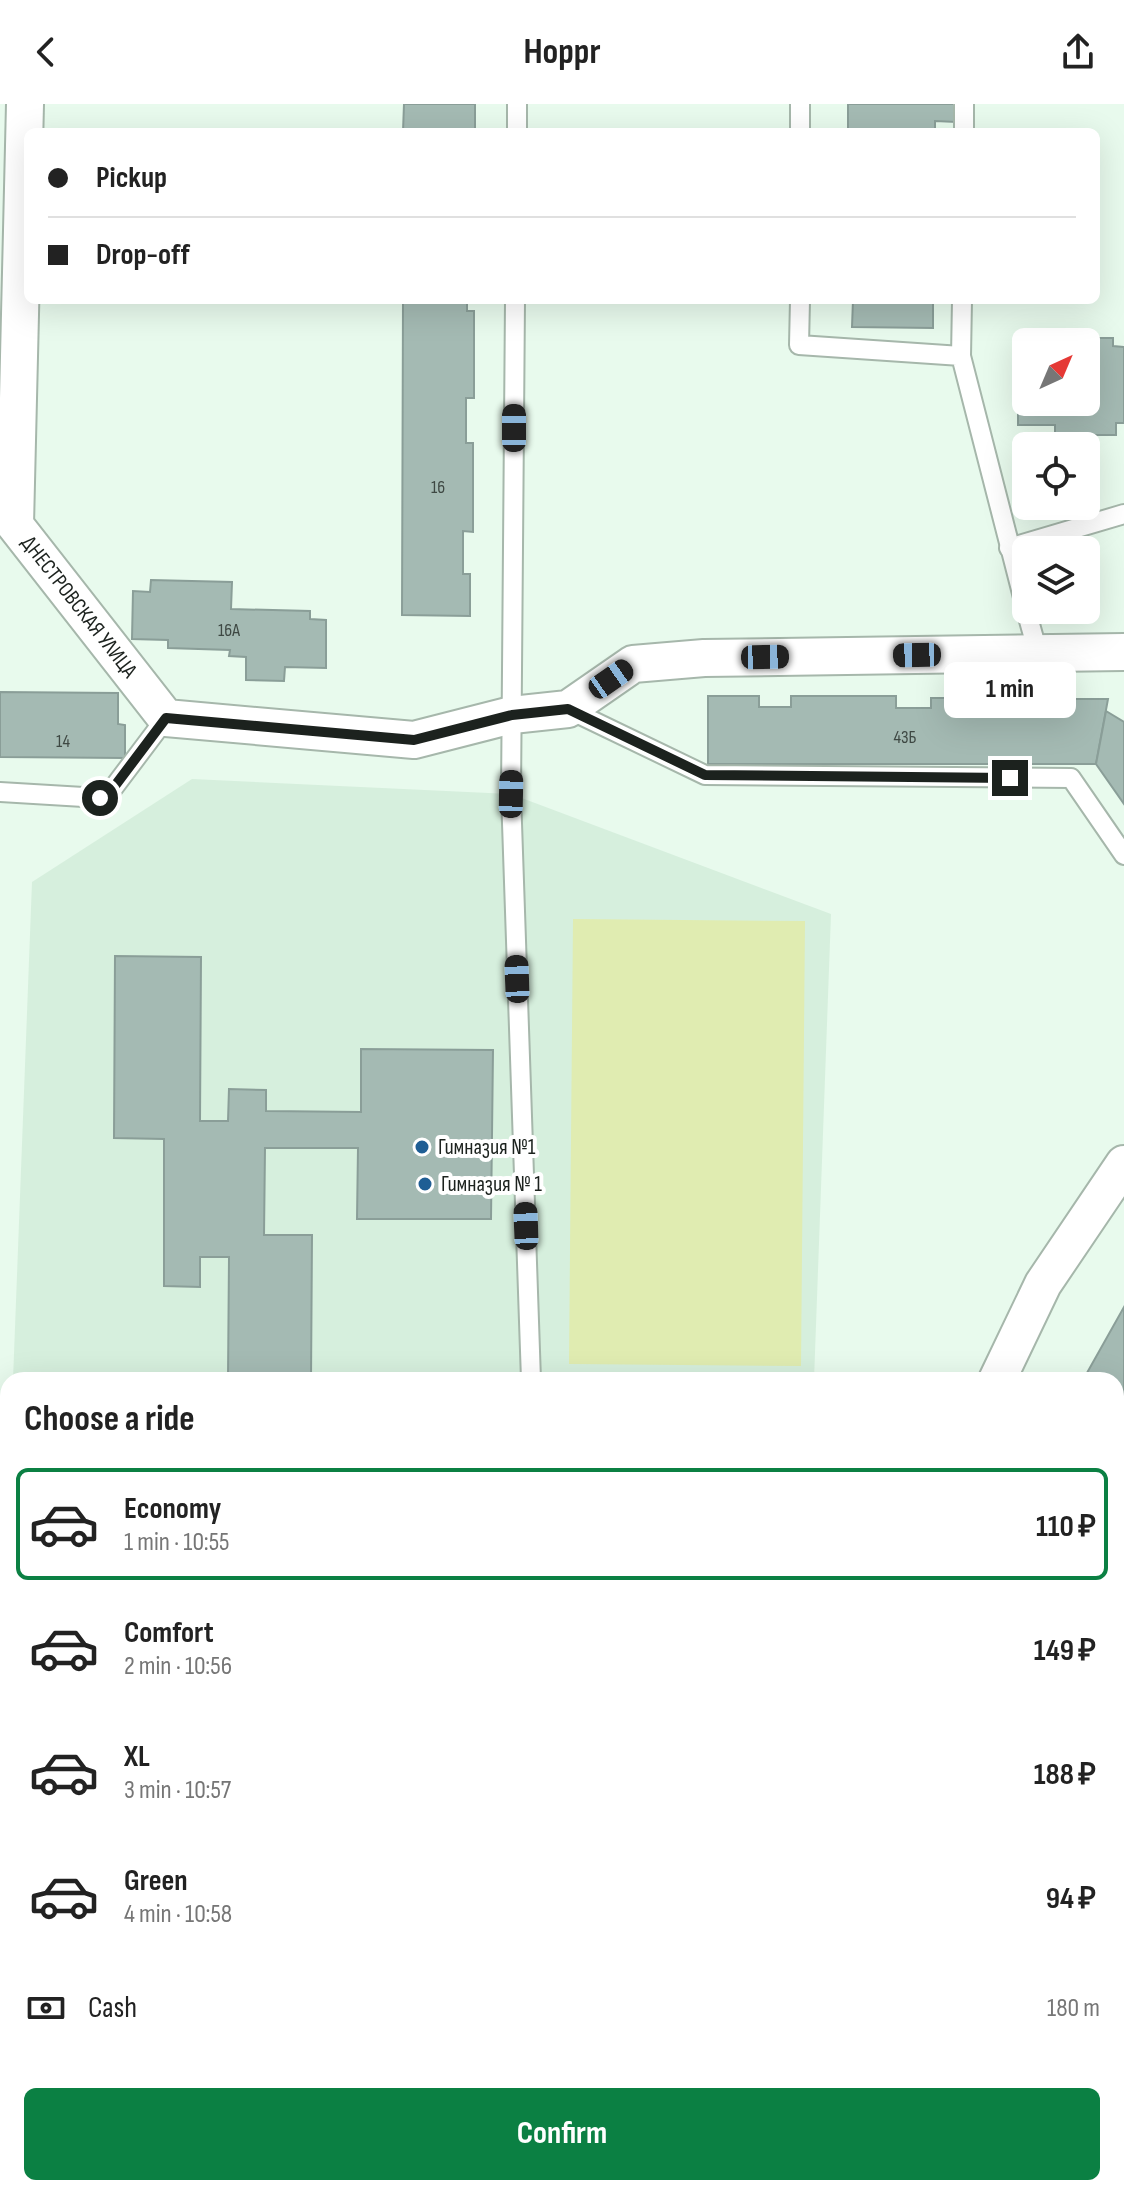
<!DOCTYPE html>
<meta charset="utf-8">
<style>
body{margin:0;font-family:"Sofia Sans Condensed",sans-serif;background:#f2f2f2;color:#222;height:100vh;display:flex;flex-direction:column;font-size:30px;white-space:nowrap}
*{box-sizing:border-box;margin:0}
p{font-size:26px;color:#767676}
.icon{flex:none;width:44px;height:44px;fill:none;stroke:currentColor;stroke-width:2;stroke-linecap:round;stroke-linejoin:round}
.map{position:relative;flex:1;overflow:hidden}
.details{position:absolute;left:0px;top:1268px;width:1124px;height:824px;display:flex;flex-direction:column;background:#fff;border-radius:24px 24px 0 0;box-shadow:0 8px 32px #0002}
.details>*{flex:none}
.hud{position:absolute;left:24px;top:24px;width:1076px;height:176px;border-radius:12px;box-shadow:0 8px 32px #0002;display:grid;align-content:center;height:176px;padding:0 24px;background:#fff}
.needle{width:52px;rotate:44deg}
.fabs{position:absolute;left:1012px;top:224px;display:grid;gap:16px}
.fabs a{display:grid;place-items:center;width:88px;height:88px;border-radius:12px;background:#fff;box-shadow:0 8px 32px #0002;font-size:40px}
.end{position:absolute;width:36px;height:36px;margin:-18px;border:10px solid #1c221e;background:#fff;box-shadow:0 0 0 4px #fff}
.from{border-radius:50%}
.bubble{position:absolute;height:56px;border-radius:12px;background:#fff;box-shadow:0 8px 32px #0002;font-size:26px;font-weight:700;line-height:56px;text-align:center}
.car{position:absolute;width:24px;height:48px;margin:-24px -12px;border-radius:10px;box-shadow:0 0 6px 2px #0007;background:linear-gradient(#222 24%,#8ab4d8 0 40%,#222 0 76%,#8ab4d8 0 86%,#222 0)}
.hud b{display:flex;align-items:center;gap:28px;height:76px;font-size:30px}
.hud b+b{border-top:2px solid #e0e0e0}
.hud i{width:20px;height:20px;background:#222}
ul{padding:0;list-style:none}
li{display:flex;align-items:center;gap:24px;height:112px;margin:0 16px 12px;padding:0 8px;border:4px solid transparent;border-radius:12px}
li div{flex:1}
li b{display:block;font-size:30px}
li em{font-style:normal;font-weight:700}
li.on{border-color:#0b8043}
li>.icon{width:72px;height:72px;stroke-width:1.5}
h2{padding:0 24px;font-size:36px;line-height:96px}
.pay{display:flex;align-items:center;gap:20px;height:88px;padding:0 24px;font-size:30px}
.pay p{margin-inline-start:auto}
.cta{display:flex;gap:16px;margin-top:auto;padding:16px 24px}
.cta a{flex:1;height:92px;border-radius:12px;background:#0b8043;color:#fff;font-size:32px;font-weight:700;line-height:92px;text-align:center}
header{display:flex;justify-content:space-between;align-items:center;height:104px;padding:0 24px;background:#fff;font-size:36px;font-weight:700}
.map>svg:first-child{display:block}
</style>
<header><svg class="icon" aria-label="back" viewBox="0 0 24 24"><path d="M15 5l-7 7 7 7"/></svg>Hoppr<svg class="icon" aria-label="share" viewBox="0 0 24 24"><path d="M12 15V3M7 8l5-5 5 5M5 13v7h14v-7"/></svg></header>
<div class="map">
<svg width="1124" height="2092" viewBox="0 0 1124 2092">
<rect width="100%" height="100%" fill="#e8faed"/>
<path fill="#d6efdd" d="M 192,675 L 511,690 L 831,810 L 814,1276 L 13,1276 L 32,778 Z"/>
<path fill="#e0ecb1" d="M 573,815 L 805,817 L 801,1262 L 569,1260 Z"/>
<g fill="#a4bab3" stroke="#8a9e98" stroke-width="2">
<path d="M 404,0 L 475,0 L 475,28 L 403,28 Z"/>
<path d="M 848,0 L 956,0 L 956,18 L 935,17 L 935,28 L 848,28 Z"/>
<path d="M 403,196 L 467,196 L 467,207 L 474,207 L 474,294 L 466,294 L 466,339 L 473,339 L 473,428 L 463,427 L 463,470 L 470,470 L 470,512 L 402,511 Z"/>
<path d="M 853,196 L 933,196 L 933,224 L 852,223 Z"/>
<path d="M 1085,234 L 1113,234 L 1113,242 L 1124,243 L 1124,319 L 1116,319 L 1116,331 L 1055,331 L 1055,321 L 1018,321 L 1018,241 L 1026,241 L 1026,298 L 1086,298 Z"/>
<path d="M 151,476 L 232,478 L 231,505 L 310,507 L 310,515 L 326,516 L 326,564 L 285,563 L 284,577 L 246,576 L 246,553 L 229,552 L 230,546 L 168,544 L 168,536 L 132,535 L 133,487 L 150,488 Z"/>
<path d="M 0,588 L 118,589 L 118,620 L 125,621 L 125,654 L 0,653 Z"/>
<path d="M 708,592 L 759,592 L 759,603 L 791,603 L 791,592 L 896,592 L 896,604 L 931,604 L 931,594 L 1025,594 L 1025,606 L 1064,606 L 1063,595 L 1108,595 L 1096,660 L 708,660 Z"/>
<path d="M 1106,607 L 1124,618 L 1124,700 L 1096,660 Z"/>
<path d="M 115,852 L 201,853 L 200,1017 L 228,1017 L 229,985 L 266,986 L 266,1007 L 361,1008 L 361,945 L 493,946 L 491,1115 L 357,1115 L 358,1044 L 265,1044 L 264,1131 L 312,1131 L 311,1276 L 228,1276 L 229,1153 L 200,1153 L 200,1183 L 164,1182 L 164,1035 L 114,1034 Z"/>
<path d="M 1124,1203 L 1124,1411 L 1116,1437 L 1116,1276 L 1083,1276 Z"/>
<path d="M 0,1669 L 8,1671 L 8,1975 L 0,1974 Z"/>
<path d="M 0,2077 L 8,2079 L 8,2084 L 48,2084 L 108,2092 L 0,2092 Z"/>
<path d="M 981,2084 L 976,2092 L 884,2092 L 891,2084 Z"/>
</g>
<g fill="none" stroke-linecap="round" stroke-linejoin="round">
<defs>
<g id="service">
<path d="M 517,28 L 517,0"/>
<path d="M 800,28 L 800,0"/>
<path d="M 964,28 L 964,0"/>
<path d="M 515,196 L 511,690 L 531,1276"/>
<path d="M 800,196 L 799,241 L 961,252 L 1026,505"/>
<path d="M 961,252 L 962,196"/>
<path d="M 1009,444 L 1124,410"/>
<path d="M 1026,506 L 1038,549"/>
<path d="M 568,605 L 705,671 L 1071,674 L 1124,751"/>
<path d="M 0,688 L 100,694 L 108,691 L 166,614"/>
</g>
<g id="minor">
<path d="M 25,0 L 15,421 L 166,614 L 414,636 L 512,611 L 568,605 L 633,560 L 704,554 L 1124,548"/>
<path d="M 997,1276 L 1043,1180 L 1124,1060"/>
<path d="M 1116,1505 L 1124,1471"/>
<path d="M 0,2028 L 8,2029"/>
<path d="M 283,2092 L 284,2084"/>
<path d="M 737,2092 L 745,2084"/>
<path d="M 1000,2092 L 1006,2084"/>
</g>
</defs>
<use href="#service" stroke="#a6b7ab" stroke-width="22"/>
<use href="#minor" stroke="#a6b7ab" stroke-width="40"/>
<use href="#service" stroke="#fff" stroke-width="18"/>
<use href="#minor" stroke="#fff" stroke-width="36"/>
</g>
<g fill="none" stroke-linecap="round" stroke-linejoin="round">
<path stroke="#1c221e" stroke-width="10" d="M 100,694 L 108,691 L 166,614 L 414,636 L 512,611 L 568,605 L 705,671 L 1010,674"/>
</g>
<g fill="#1f5e94" stroke="#fff" stroke-width="3">
<circle cx="422" cy="1043" r="8"/>
<circle cx="425" cy="1080" r="8"/>
</g>
<g text-anchor="middle" dominant-baseline="central" stroke-width="8" stroke-linejoin="round" paint-order="stroke">
<g font-size="18" fill="#3e4843">
<text x="438" y="383">16</text>
<text x="229" y="526">16А</text>
<text x="905" y="633">43Б</text>
<text x="63" y="637">14</text>
</g>
<g font-size="22" fill="#1c221e" stroke="#fff">
<text transform="translate(79 503) rotate(52)">ДНЕСТРОВСКАЯ УЛИЦА</text>
</g>
<g font-size="22" fill="#1c221e" stroke="#fff" text-anchor="start">
<text x="438" y="1043">Гимназия №1</text>
<text x="441" y="1080">Гимназия № 1</text>
</g>
</g>
</svg>
<div class="fabs">
<a><svg class="needle" viewBox="-14 -14 28 28"><path d="M0-13l5 13h-10z" fill="#e53935"/><path d="M0 13l5-13h-10z" fill="#767676"/></svg></a>
<a><svg class="icon" aria-label="locate" viewBox="0 0 24 24"><circle cx="12" cy="12" r="6"/><path d="M12 2v4M12 18v4M2 12h4M18 12h4"/></svg></a>
<a><svg class="icon" aria-label="layers" viewBox="0 0 24 24"><path d="M12 4l9 5-9 5-9-5zM3 14l9 5 9-5"/></svg></a>
</div>
<i class="end from" style="left:100px;top:694px"></i>
<i class="end" style="left:1010px;top:674px"></i>
<div class="bubble" style="left:944px;top:558px;width:132px">1 min</div>
<i class="car" style="left:514px;top:324px;rotate:0deg"></i>
<i class="car" style="left:917px;top:551px;rotate:269deg"></i>
<i class="car" style="left:765px;top:553px;rotate:89deg"></i>
<i class="car" style="left:611px;top:575px;rotate:55deg"></i>
<i class="car" style="left:511px;top:690px;rotate:1deg"></i>
<i class="car" style="left:517px;top:875px;rotate:358deg"></i>
<i class="car" style="left:526px;top:1122px;rotate:358deg"></i>
<div class="hud">
<b><i class="from"></i>Pickup</b>
<b><i></i>Drop-off</b>
</div>
<section class="details">
<h2>Choose a ride</h2>
<ul>
<li class="on"><svg class="icon" aria-label="car" viewBox="0 0 24 24"><path d="M5 17H2v-5l4-1 3-4h7l3 4 3 1v5h-3M9 17h6M6 11h13"/><circle cx="7" cy="17" r="2"/><circle cx="17" cy="17" r="2"/></svg><div><b>Economy</b><p>1 min · 10:55</p></div><em>110 ₽</em></li>
<li><svg class="icon" aria-label="car" viewBox="0 0 24 24"><path d="M5 17H2v-5l4-1 3-4h7l3 4 3 1v5h-3M9 17h6M6 11h13"/><circle cx="7" cy="17" r="2"/><circle cx="17" cy="17" r="2"/></svg><div><b>Comfort</b><p>2 min · 10:56</p></div><em>149 ₽</em></li>
<li><svg class="icon" aria-label="car" viewBox="0 0 24 24"><path d="M5 17H2v-5l4-1 3-4h7l3 4 3 1v5h-3M9 17h6M6 11h13"/><circle cx="7" cy="17" r="2"/><circle cx="17" cy="17" r="2"/></svg><div><b>XL</b><p>3 min · 10:57</p></div><em>188 ₽</em></li>
<li><svg class="icon" aria-label="car" viewBox="0 0 24 24"><path d="M5 17H2v-5l4-1 3-4h7l3 4 3 1v5h-3M9 17h6M6 11h13"/><circle cx="7" cy="17" r="2"/><circle cx="17" cy="17" r="2"/></svg><div><b>Green</b><p>4 min · 10:58</p></div><em>94 ₽</em></li>
</ul>
<div class="pay"><svg class="icon" aria-label="cash" viewBox="0 0 24 24"><path d="M3 7h18v10H3z"/><circle cx="12" cy="12" r="2"/></svg>Cash<p>180 m</p></div>
<div class="cta"><a>Confirm</a></div>
</section>
</div>
